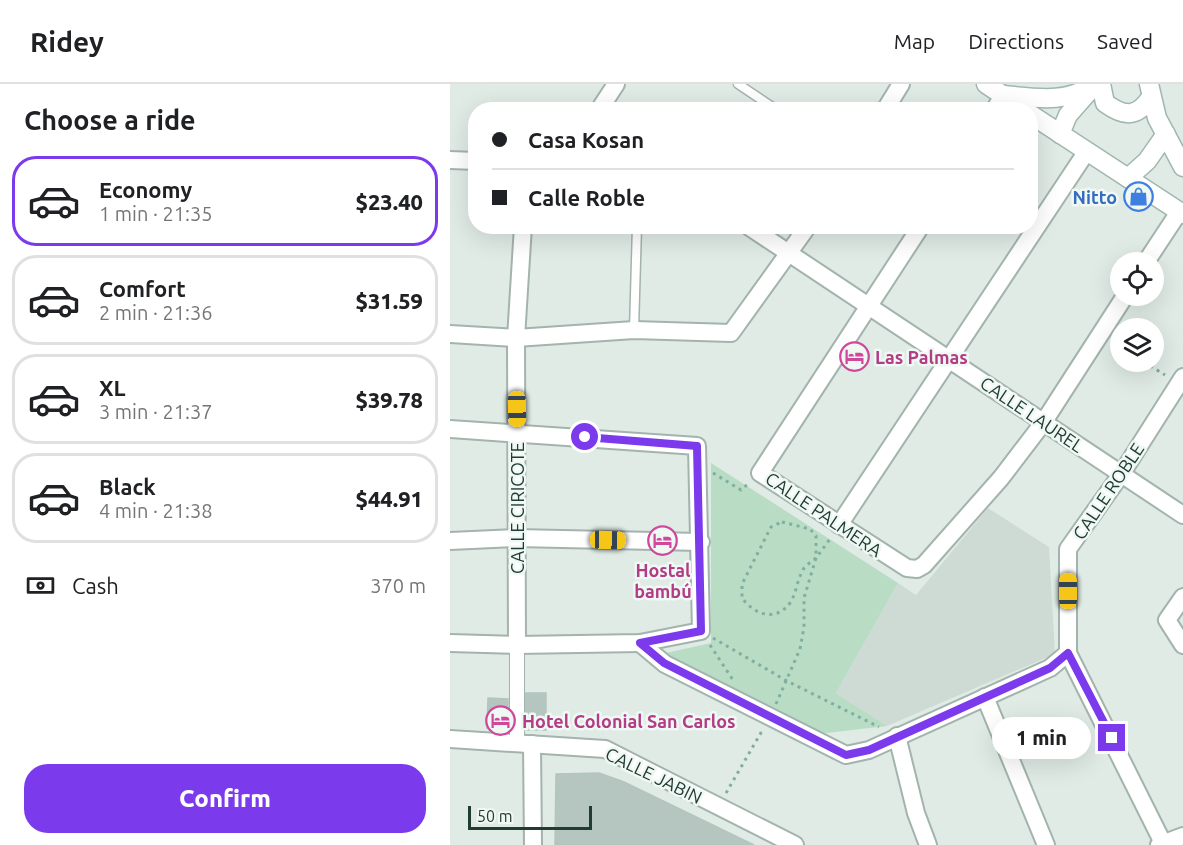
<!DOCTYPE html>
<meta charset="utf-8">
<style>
body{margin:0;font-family:Ubuntu,sans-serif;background:#f6f6f6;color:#202124;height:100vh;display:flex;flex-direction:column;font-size:22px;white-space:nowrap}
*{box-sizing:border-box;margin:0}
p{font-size:20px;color:#757577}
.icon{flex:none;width:33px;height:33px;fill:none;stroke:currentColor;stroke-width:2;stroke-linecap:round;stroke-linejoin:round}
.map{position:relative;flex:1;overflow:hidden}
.details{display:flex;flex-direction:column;background:#fff;width:450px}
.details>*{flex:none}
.hud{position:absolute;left:18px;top:18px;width:570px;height:132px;border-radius:24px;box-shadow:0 6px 24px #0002;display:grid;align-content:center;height:132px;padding:0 24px;background:#fff}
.buttons{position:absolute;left:660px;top:168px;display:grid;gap:12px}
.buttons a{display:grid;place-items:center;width:54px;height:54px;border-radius:50%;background:#fff;box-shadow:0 6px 24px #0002;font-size:30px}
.scale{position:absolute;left:18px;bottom:15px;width:124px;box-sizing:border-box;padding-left:6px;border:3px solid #213b35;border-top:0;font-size:16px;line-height:21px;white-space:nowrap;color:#213b35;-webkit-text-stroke:4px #f0f8f4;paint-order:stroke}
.end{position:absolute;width:27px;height:27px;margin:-14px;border:8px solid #7c3aed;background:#fff;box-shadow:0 0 0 3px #fff}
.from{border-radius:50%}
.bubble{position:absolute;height:42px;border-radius:21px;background:#fff;box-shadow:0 6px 24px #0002;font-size:20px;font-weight:800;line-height:42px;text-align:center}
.car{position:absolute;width:18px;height:36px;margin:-18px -9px;border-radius:8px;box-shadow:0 0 4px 2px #0007;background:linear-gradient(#f5c518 24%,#345 0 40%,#f5c518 0 76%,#345 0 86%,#f5c518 0)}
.hud b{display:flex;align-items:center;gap:21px;height:57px;font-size:22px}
.hud b+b{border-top:2px solid #e0e0e0}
.hud i{width:15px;height:15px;background:#202124}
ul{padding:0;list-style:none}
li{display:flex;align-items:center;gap:18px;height:90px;margin:0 12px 9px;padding:0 12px;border:3px solid #e0e0e0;border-radius:24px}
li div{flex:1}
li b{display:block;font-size:22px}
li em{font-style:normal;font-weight:800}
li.current{border-color:#7c3aed}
li>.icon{width:54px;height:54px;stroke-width:1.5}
h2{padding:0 24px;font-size:27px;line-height:72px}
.pay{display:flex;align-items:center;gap:15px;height:66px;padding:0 24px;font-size:22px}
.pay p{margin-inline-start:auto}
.cta{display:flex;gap:12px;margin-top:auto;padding:12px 24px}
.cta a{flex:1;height:69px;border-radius:24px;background:#7c3aed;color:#fff;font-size:24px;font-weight:800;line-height:69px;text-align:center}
header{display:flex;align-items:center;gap:36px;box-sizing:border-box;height:84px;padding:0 30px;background:#fff;border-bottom:2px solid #e0e0e0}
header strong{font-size:28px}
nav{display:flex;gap:33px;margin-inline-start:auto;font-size:21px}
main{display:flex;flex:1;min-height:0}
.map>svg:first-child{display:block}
</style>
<header>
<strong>Ridey</strong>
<nav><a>Map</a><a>Directions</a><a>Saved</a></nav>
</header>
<main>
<section class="details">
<h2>Choose a ride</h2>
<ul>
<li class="current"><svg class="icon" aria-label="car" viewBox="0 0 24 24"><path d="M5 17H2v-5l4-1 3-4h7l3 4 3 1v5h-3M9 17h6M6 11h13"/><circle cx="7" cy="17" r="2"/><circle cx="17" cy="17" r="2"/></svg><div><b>Economy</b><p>1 min · 21:35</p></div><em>$23.40</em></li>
<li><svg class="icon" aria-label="car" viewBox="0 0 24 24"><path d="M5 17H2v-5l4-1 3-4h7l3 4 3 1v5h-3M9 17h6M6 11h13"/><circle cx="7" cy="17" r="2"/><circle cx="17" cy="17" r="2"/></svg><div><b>Comfort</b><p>2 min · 21:36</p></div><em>$31.59</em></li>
<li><svg class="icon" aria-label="car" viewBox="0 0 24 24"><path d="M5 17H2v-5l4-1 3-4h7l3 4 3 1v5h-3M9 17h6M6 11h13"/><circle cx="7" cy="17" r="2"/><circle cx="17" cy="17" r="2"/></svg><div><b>XL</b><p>3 min · 21:37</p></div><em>$39.78</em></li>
<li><svg class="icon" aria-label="car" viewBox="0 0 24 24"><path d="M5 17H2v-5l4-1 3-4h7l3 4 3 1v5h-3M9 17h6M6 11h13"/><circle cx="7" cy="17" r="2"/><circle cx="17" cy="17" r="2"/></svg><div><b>Black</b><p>4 min · 21:38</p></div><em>$44.91</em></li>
</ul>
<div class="pay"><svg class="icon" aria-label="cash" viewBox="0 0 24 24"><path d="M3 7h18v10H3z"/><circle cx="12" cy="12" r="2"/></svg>Cash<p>370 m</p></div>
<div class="cta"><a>Confirm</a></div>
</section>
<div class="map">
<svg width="733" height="761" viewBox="0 0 733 761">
<rect width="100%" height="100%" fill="#e0ebe6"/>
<path fill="#cedbd5" d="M 538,424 L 599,463 L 605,570 L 437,642 L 386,609 L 448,499 L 466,511 Z"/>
<path fill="#b9dcc4" d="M 261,379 L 448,499 L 386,609 L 437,642 L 368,650 L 207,571 L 261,559 Z"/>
<g fill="#b5c6c0" stroke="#b3c5be" stroke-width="1.5">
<rect x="73" y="609" width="23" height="37"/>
<path d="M 38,614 L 58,615 L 58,645 L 37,644 Z"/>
<path d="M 149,689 L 174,698 L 304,761 L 105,761 L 106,690 Z"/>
</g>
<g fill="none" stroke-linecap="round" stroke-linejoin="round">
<defs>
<g id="service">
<path d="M 288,0 L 327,26"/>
<path d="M 184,246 L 187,142"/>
</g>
<path id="pedestrian" d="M 67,659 L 67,561"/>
<g id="minor">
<path d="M 149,26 L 166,0"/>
<path d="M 435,26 L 451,0"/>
<path d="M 544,26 L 554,11"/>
<path d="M 0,76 L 26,77"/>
<path d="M 298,142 L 733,431"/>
<path d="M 471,142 L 310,389 L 457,484 L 467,485 L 474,481 L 551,394 L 593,339 L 675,212"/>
<path d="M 696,178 L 729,128"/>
<path d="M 0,250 L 66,254 L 184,246 L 281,249 L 358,142"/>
<path d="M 0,345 L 247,362 L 251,547 L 190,559 L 67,561 L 0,559"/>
<path d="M 389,441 L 637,67"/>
<path d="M 0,457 L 66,454 L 251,458"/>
<path d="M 733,513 L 717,536 L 733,561"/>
<path d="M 190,559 L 215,580 L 396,671 L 419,666 L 600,584 L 618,569"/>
<path d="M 67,561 L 66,254 L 73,142"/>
<path d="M 535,613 L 596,761"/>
<path d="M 447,652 L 466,729 L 478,761"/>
<path d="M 0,655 L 155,665 L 345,761"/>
<path d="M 82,660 L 83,761"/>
<path d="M 709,761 L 733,752"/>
<path d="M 714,761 L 618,569 L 618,465 L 672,389 L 733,293"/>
</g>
<g id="secondary">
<path d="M 536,0 L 563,18"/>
<path d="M 651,0 L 655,19 C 674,33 687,34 701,13"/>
<path d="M 699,0 L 707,34 L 733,83"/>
<path d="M 554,11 C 586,14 617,20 644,0"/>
<path d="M 580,30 L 733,130"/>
<path d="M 610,50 L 618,31 L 640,6"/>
<path d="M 678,94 L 697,77 L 716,50"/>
</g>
</defs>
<use href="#service" stroke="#a3b3ad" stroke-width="11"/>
<use href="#pedestrian" stroke="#a3b3ad" stroke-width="16"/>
<use href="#minor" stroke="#a3b3ad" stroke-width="20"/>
<use href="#secondary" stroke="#9fb7af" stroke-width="21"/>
<g stroke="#80afa2" stroke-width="3" stroke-dasharray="3 4.5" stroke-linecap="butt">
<path d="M 694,278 L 715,291"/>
<path d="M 263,389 L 291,406 L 298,400"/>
<path d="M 332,438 L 360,445 L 366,452 L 366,474 C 361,478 354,482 352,488 C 347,497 346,510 340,519 C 325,539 304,530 292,514 L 292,500 L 321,443 Z"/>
<path d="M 263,554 L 337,597 L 429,643"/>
<path d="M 260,561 L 283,596"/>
<path d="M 326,620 L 350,565 L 354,543 L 354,514 L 366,474 L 380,455"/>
<path d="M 276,709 L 312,647"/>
</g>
<use href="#service" stroke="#fff" stroke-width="8"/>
<use href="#pedestrian" stroke="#fff" stroke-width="14"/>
<use href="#minor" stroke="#fff" stroke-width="16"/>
<use href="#secondary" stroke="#fff" stroke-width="18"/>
</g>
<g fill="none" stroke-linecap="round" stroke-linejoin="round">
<path stroke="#7c3aed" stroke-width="8" d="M 135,353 L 247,362 L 251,547 L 190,559 L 214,579 L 396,671 L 419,666 L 600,584 L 618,569 L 662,654"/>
</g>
<defs>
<symbol id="shop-ring" viewBox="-11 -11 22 22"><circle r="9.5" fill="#f0f8f4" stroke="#3f7fe0" stroke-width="1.5"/><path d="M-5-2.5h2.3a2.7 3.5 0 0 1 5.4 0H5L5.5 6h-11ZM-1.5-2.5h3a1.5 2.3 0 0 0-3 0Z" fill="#3f7fe0"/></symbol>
<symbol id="hotel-ring" viewBox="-11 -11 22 22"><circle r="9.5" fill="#f0f8f4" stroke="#d1479c" stroke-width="1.5"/><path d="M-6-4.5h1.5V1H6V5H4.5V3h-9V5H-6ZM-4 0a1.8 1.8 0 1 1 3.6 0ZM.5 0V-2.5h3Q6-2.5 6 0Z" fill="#d1479c"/></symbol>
</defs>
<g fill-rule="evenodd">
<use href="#shop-ring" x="672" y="96" width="33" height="33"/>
<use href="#hotel-ring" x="388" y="256" width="33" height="33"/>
<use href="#hotel-ring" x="196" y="440" width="33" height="33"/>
<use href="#hotel-ring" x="34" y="620" width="33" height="33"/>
</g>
<g text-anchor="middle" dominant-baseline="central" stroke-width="5" stroke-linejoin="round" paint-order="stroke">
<g font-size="18" font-weight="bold" fill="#366cbe" stroke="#f0f8f4" text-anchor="end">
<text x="667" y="113">Nitto</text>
</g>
<g font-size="18" font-weight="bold" fill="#b23c85" stroke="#f0f8f4" text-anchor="start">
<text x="425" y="273">Las Palmas</text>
<text x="213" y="486" text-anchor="middle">Hostal<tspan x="213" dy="21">bambú</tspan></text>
<text x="72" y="637">Hotel Colonial San Carlos</text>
</g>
<g font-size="18" fill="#213b35" stroke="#f0f8f4">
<text transform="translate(582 330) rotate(34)">CALLE LAUREL</text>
<text transform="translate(658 407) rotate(-56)">CALLE ROBLE</text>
<text transform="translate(67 424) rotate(-90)">CALLE CIRICOTE</text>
<text transform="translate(374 430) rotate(34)">CALLE PALMERA</text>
<text transform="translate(204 691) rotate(26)">CALLE JABIN</text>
</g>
</g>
</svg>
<div class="buttons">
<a><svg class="icon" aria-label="locate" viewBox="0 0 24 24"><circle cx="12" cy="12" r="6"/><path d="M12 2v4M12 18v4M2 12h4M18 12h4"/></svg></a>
<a><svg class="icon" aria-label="layers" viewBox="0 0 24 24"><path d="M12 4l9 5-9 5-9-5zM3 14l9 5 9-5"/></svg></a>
</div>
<div class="scale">50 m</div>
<i class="end from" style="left:135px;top:353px"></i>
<i class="end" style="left:662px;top:654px"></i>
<div class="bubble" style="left:542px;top:633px;width:99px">1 min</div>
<i class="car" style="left:67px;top:325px;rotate:179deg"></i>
<i class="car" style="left:158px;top:456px;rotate:91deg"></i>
<i class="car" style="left:618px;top:507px;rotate:0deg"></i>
<div class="hud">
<b><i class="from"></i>Casa Kosan</b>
<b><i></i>Calle Roble</b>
</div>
</div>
</main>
